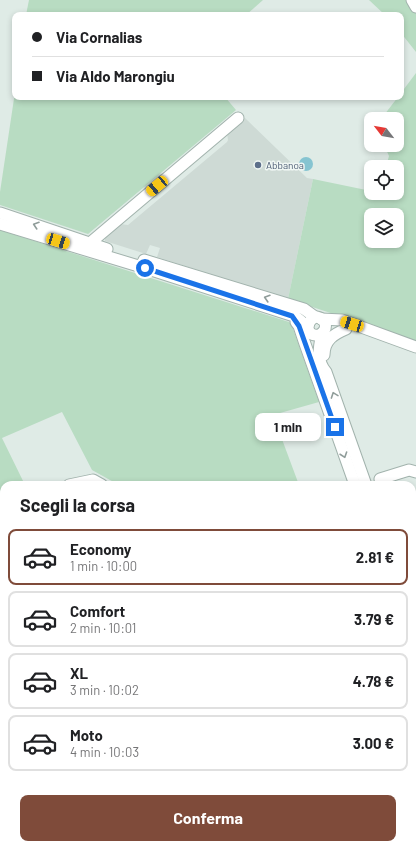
<!DOCTYPE html>
<html lang="it">
<meta charset="utf-8">
<style>
body{margin:0;font-family:Barlow,sans-serif;background:#f2f2f2;color:#202124;height:100vh;display:flex;flex-direction:column;font-size:15px;white-space:nowrap}
*{box-sizing:border-box;margin:0}
p{font-size:13px;color:#757577}
.icon{flex:none;width:22px;height:22px;fill:none;stroke:currentColor;stroke-width:2;stroke-linecap:round;stroke-linejoin:round}
.map{position:relative;flex:1;overflow:hidden}
.panel{position:absolute;left:0px;top:481px;width:416px;height:368px;display:flex;flex-direction:column;background:#fff;border-radius:12px 12px 0 0;box-shadow:0 2px 6px #0003}
.panel>*{flex:none}
.guide{position:absolute;left:12px;top:12px;width:392px;height:88px;border-radius:8px;box-shadow:0 2px 6px #0003;display:grid;align-content:center;height:88px;padding:0 20px;background:#fff}
.needle{width:26px;rotate:301deg}
.tools{position:absolute;left:364px;top:112px;display:grid;gap:8px}
.tools a{display:grid;place-items:center;width:40px;height:40px;border-radius:8px;background:#fff;box-shadow:0 2px 6px #0003;font-size:20px}
.end{position:absolute;width:18px;height:18px;margin:-9px;border:5px solid #1a73e8;background:#fff;box-shadow:0 0 0 2px #fff}
.from{border-radius:50%}
.bubble{position:absolute;height:28px;border-radius:8px;background:#fff;box-shadow:0 2px 6px #0003;font-size:13px;font-weight:700;line-height:28px;text-align:center}
.car{position:absolute;width:12px;height:24px;margin:-12px -6px;border-radius:5px;box-shadow:0 0 3px 1px #0007;background:linear-gradient(#f5c518 24%,#345 0 40%,#f5c518 0 76%,#345 0 86%,#f5c518 0)}
.guide b{display:flex;align-items:center;gap:14px;height:38px;font-size:15px}
.guide b+b{border-top:1px solid #e0e0e0}
.guide i{width:10px;height:10px;background:#202124}
ul{padding:0;list-style:none}
li{display:flex;align-items:center;gap:12px;height:56px;margin:0 8px 6px;padding:0 12px;border:2px solid #e0e0e0;border-radius:8px}
li div{flex:1}
li b{display:block;font-size:15px}
li em{font-style:normal;font-weight:700}
li.current{border-color:#7f4b3a}
li>.icon{width:36px;height:36px;stroke-width:1.5}
h2{padding:0 20px;font-size:18px;line-height:48px}
.button{display:flex;gap:8px;margin-top:auto;padding:8px 20px}
.button a{flex:1;height:46px;border-radius:8px;background:#7f4b3a;color:#fff;font-size:16px;font-weight:700;line-height:46px;text-align:center}
.map>svg:first-child{display:block}
</style>
<div class="map">
<svg width="416" height="849" viewBox="0 0 416 849">
<rect width="100%" height="100%" fill="#dfebe6"/>
<path fill="#cedad5" d="M 245,118 L 307,178 L 313,179 L 288,299 L 157,257 L 160,248 L 150,245 L 146,254 L 105,241 L 105,236 L 120,224 L 128,225 L 227,142 L 228,140 L 227,133 Z"/>
<g fill="#b8dcc2" fill-rule="evenodd">
<path d="M 29,0 L 263,0 L 246,15 L 26,15 Z"/>
<path d="M 369,0 L 416,0 L 416,52 L 401,33 L 401,15 L 385,15 Z"/>
<path d="M 416,73 L 416,341 L 288,299 L 313,179 L 371,191 L 371,193 L 397,193 L 397,167 L 386,167 L 389,156 L 384,145 L 397,145 L 397,119 L 381,119 L 398,97 L 401,97 L 401,93 ZM 371,215 L 397,215 L 397,241 L 371,241 Z"/>
<path d="M 15,92 L 15,97 L 225,97 L 236,110 L 88,234 L 0,205 L 0,192 Z"/>
<path d="M 0,230 L 289,322 L 291,323 L 319,402 L 273,415 L 299,485 L 119,485 L 92,470 L 62,412 L 2,438 L 25,485 L 4,485 L 4,845 L 412,845 L 412,805 L 416,804 L 416,842 L 412,849 L 0,849 Z"/>
<path d="M 412,577 L 416,581 L 416,614 L 412,616 Z"/>
<path d="M 416,705 L 416,759 L 412,760 L 412,706 Z"/>
</g>
<circle fill="#86c4d1" cx="306" cy="164" r="7"/>
<g fill="none" stroke-linecap="round" stroke-linejoin="round">
<defs>
<g id="minor">
<path d="M 412,0 L 416,7"/>
<path d="M 0,213 L 107,249"/>
<path d="M 0,224 L 145,268 L 294,316 C 299,319 303,322 306,327 C 309,330 310,335 315,335 C 323,337 329,326 323,320 C 316,313 308,320 308,328"/>
<path d="M 90,243 L 238,118"/>
<path d="M 144,260 L 304,309 L 315,317"/>
<path d="M 321,319 L 342,320 L 416,347"/>
<path d="M 296,322 L 299,326 L 304,341 L 355,485"/>
<path d="M 322,333 C 319,347 316,360 326,372 L 366,485"/>
<path d="M 324,355 C 324,340 334,334 346,329"/>
<path d="M 380,479 L 409,470 L 416,472"/>
<path d="M 69,485 L 93,480 L 102,485"/>
<path d="M 412,551 L 416,555"/>
<path d="M 412,567 L 416,571"/>
<path d="M 412,662 L 416,665"/>
<path d="M 412,692 L 416,691"/>
<path d="M 412,767 L 416,765"/>
</g>
</defs>
<use href="#minor" stroke="#a2b3ad" stroke-width="13"/>
<use href="#minor" stroke="#fff" stroke-width="11"/>
</g>
<defs><path id="oneway-chevron" d="M-2-3.5L2.5 0L-2 3.5" fill="none" stroke-width="1.6" stroke-linecap="round" stroke-linejoin="round"/></defs>
<g stroke="#909d9a">
<use href="#oneway-chevron" transform="translate(36 225) rotate(-162)"/>
<use href="#oneway-chevron" transform="translate(267 298) rotate(-163)"/>
<use href="#oneway-chevron" transform="translate(334 395) rotate(-110)"/>
<use href="#oneway-chevron" transform="translate(344 455) rotate(71)"/>
</g>
<g fill="none" stroke-linecap="round" stroke-linejoin="round">
<path stroke="#1a73e8" stroke-width="5" d="M 145,268 L 292,316 L 299,326 L 335,427"/>
</g>
<circle fill="#5c6f8a" stroke="#f0f7f4" stroke-width="1.5" cx="258" cy="165" r="4"/>
<g text-anchor="middle" dominant-baseline="central" stroke-width="3" stroke-linejoin="round" paint-order="stroke">
<g font-size="10" fill="#4e5e75" stroke="#f0f7f4" text-anchor="start">
<text x="266" y="165">Abbanoa</text>
</g>
</g>
</svg>
<div class="tools">
<a><svg class="needle" viewBox="-14 -14 28 28"><path d="M0-13l5 13h-10z" fill="#e53935"/><path d="M0 13l5-13h-10z" fill="#757577"/></svg></a>
<a><svg class="icon" aria-label="locate" viewBox="0 0 24 24"><circle cx="12" cy="12" r="6"/><path d="M12 2v4M12 18v4M2 12h4M18 12h4"/></svg></a>
<a><svg class="icon" aria-label="layers" viewBox="0 0 24 24"><path d="M12 4l9 5-9 5-9-5zM3 14l9 5 9-5"/></svg></a>
</div>
<i class="end from" style="left:145px;top:268px"></i>
<i class="end" style="left:335px;top:427px"></i>
<div class="bubble" style="left:255px;top:413px;width:66px">1 min</div>
<i class="car" style="left:157px;top:186px;rotate:230deg"></i>
<i class="car" style="left:58px;top:241px;rotate:107deg"></i>
<i class="car" style="left:352px;top:324px;rotate:287deg"></i>
<div class="guide">
<b><i class="from"></i>Via Cornalias</b>
<b><i></i>Via Aldo Marongiu</b>
</div>
<section class="panel">
<h2>Scegli la corsa</h2>
<ul>
<li class="current"><svg class="icon" aria-label="car" viewBox="0 0 24 24"><path d="M5 17H2v-5l4-1 3-4h7l3 4 3 1v5h-3M9 17h6M6 11h13"/><circle cx="7" cy="17" r="2"/><circle cx="17" cy="17" r="2"/></svg><div><b>Economy</b><p>1 min · 10:00</p></div><em>2.81 €</em></li>
<li><svg class="icon" aria-label="car" viewBox="0 0 24 24"><path d="M5 17H2v-5l4-1 3-4h7l3 4 3 1v5h-3M9 17h6M6 11h13"/><circle cx="7" cy="17" r="2"/><circle cx="17" cy="17" r="2"/></svg><div><b>Comfort</b><p>2 min · 10:01</p></div><em>3.79 €</em></li>
<li><svg class="icon" aria-label="car" viewBox="0 0 24 24"><path d="M5 17H2v-5l4-1 3-4h7l3 4 3 1v5h-3M9 17h6M6 11h13"/><circle cx="7" cy="17" r="2"/><circle cx="17" cy="17" r="2"/></svg><div><b>XL</b><p>3 min · 10:02</p></div><em>4.78 €</em></li>
<li><svg class="icon" aria-label="car" viewBox="0 0 24 24"><path d="M5 17H2v-5l4-1 3-4h7l3 4 3 1v5h-3M9 17h6M6 11h13"/><circle cx="7" cy="17" r="2"/><circle cx="17" cy="17" r="2"/></svg><div><b>Moto</b><p>4 min · 10:03</p></div><em>3.00 €</em></li>
</ul>
<div class="button"><a>Conferma</a></div>
</section>
</div>
